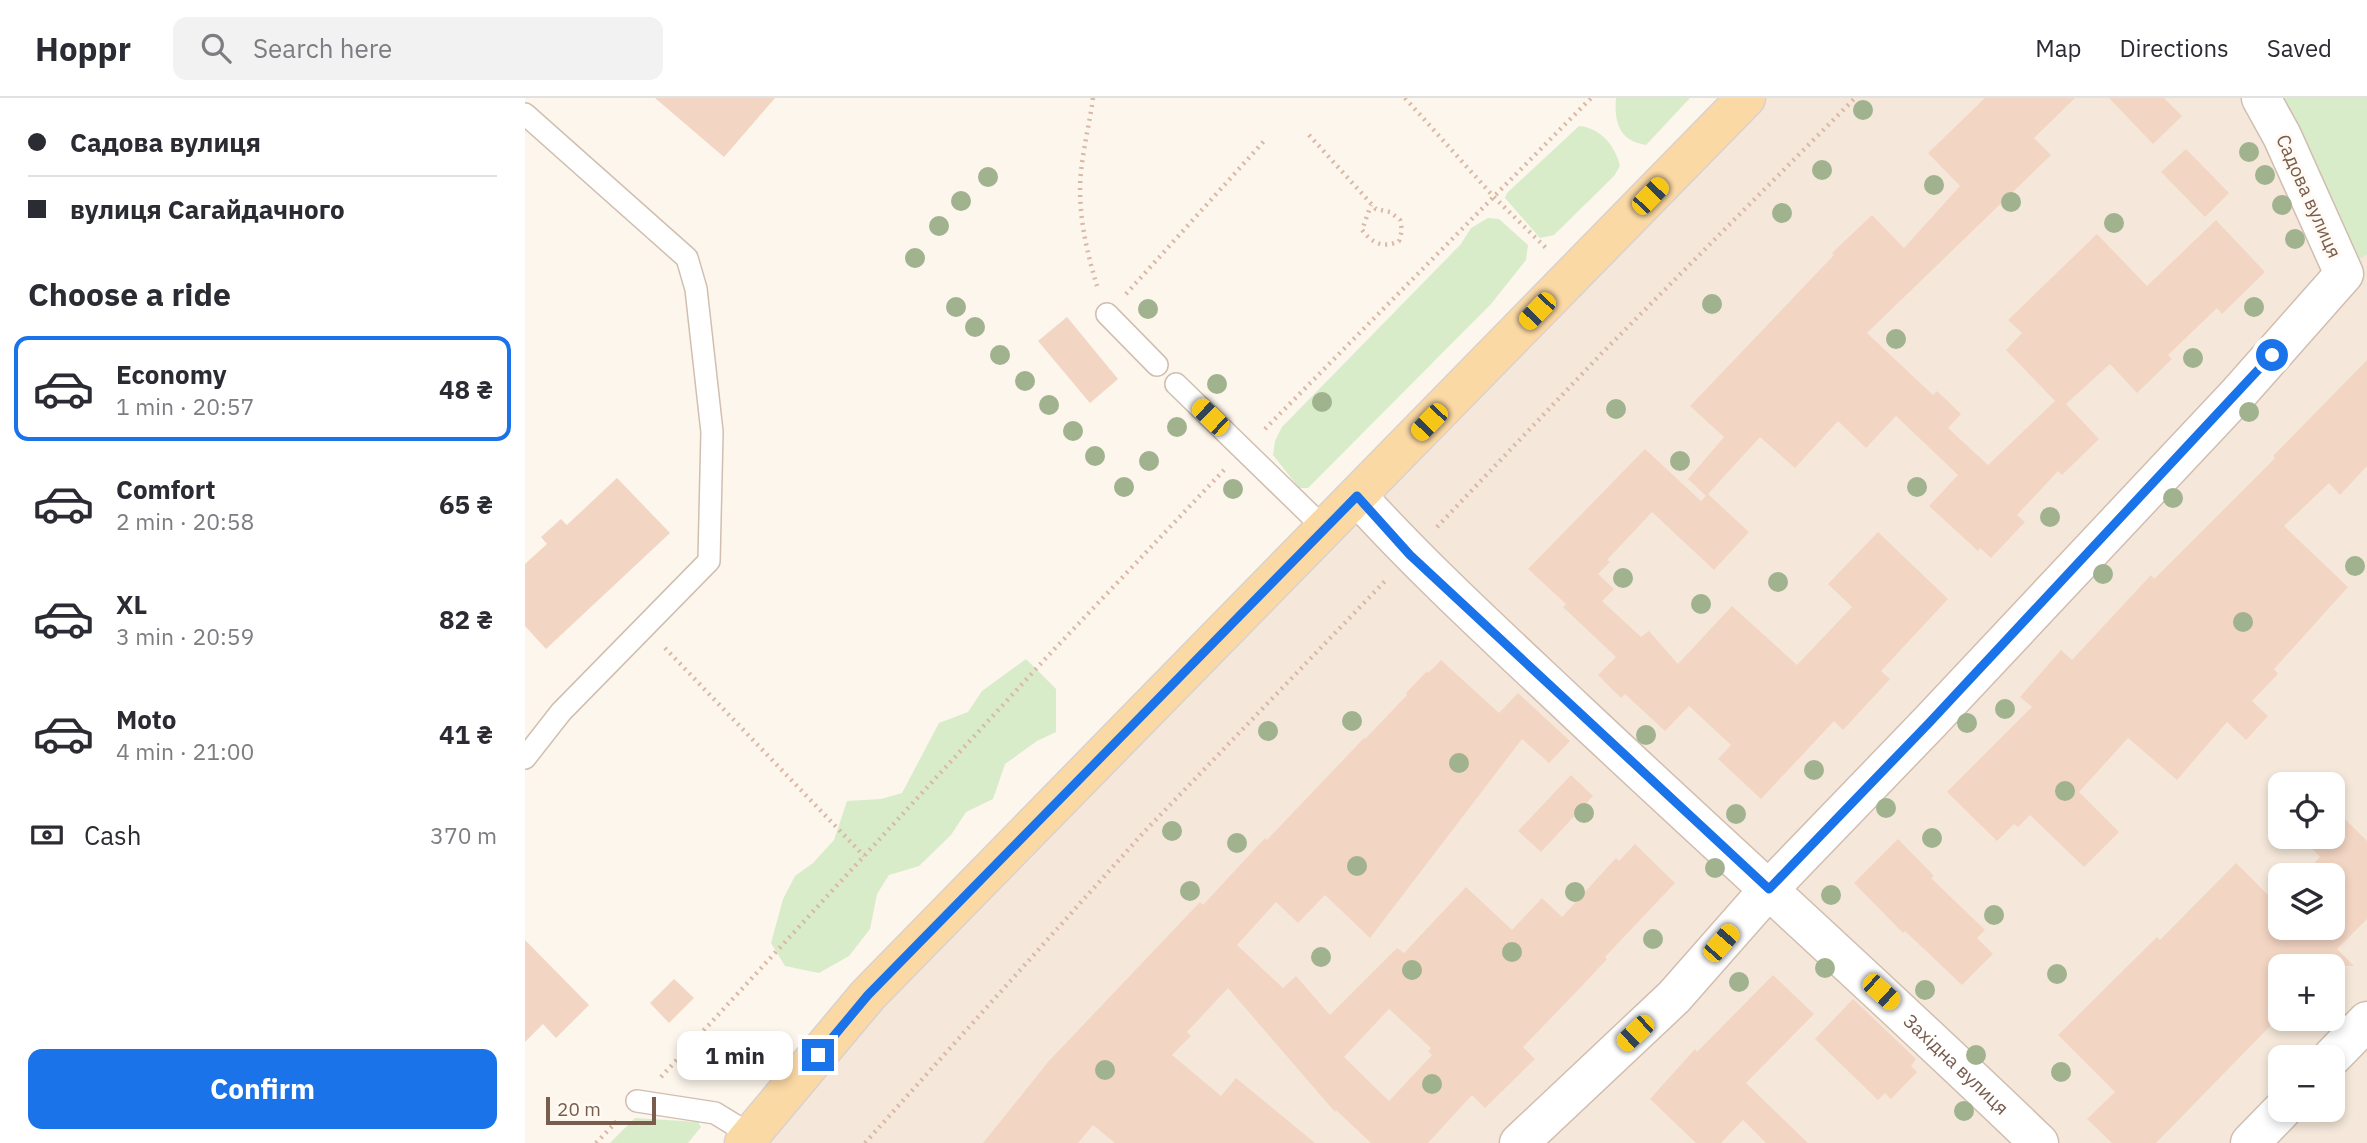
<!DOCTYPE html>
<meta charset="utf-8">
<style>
body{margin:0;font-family:"IBM Plex Sans",sans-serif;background:#f2f2f3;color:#2b2b33;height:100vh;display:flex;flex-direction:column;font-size:26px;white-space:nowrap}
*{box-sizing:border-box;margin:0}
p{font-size:23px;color:#7c7c81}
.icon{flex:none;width:38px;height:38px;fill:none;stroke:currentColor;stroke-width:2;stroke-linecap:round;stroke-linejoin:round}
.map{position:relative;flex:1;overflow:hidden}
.drawer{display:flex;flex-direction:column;background:#fff;width:525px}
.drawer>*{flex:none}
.top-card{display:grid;align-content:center;height:154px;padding:0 28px;background:#fff}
.fabs{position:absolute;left:1743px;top:674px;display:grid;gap:14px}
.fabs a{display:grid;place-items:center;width:77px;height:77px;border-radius:14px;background:#fff;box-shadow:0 4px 10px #0003;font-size:35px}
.scale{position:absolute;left:21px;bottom:18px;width:110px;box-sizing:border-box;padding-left:7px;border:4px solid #7a5c4d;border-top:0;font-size:19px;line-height:24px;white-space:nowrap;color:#7a5c4d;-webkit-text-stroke:5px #fffaf3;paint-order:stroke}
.end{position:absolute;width:32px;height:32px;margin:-16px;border:9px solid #1a73e8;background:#fff;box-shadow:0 0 0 4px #fff}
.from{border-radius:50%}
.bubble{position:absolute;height:49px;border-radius:14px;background:#fff;box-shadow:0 4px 10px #0003;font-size:23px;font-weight:800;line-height:49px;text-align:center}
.car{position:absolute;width:21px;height:42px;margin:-21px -10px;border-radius:9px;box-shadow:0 0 5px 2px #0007;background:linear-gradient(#f5c518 24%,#345 0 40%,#f5c518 0 76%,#345 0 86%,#f5c518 0)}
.top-card b{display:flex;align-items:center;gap:24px;height:66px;font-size:26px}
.top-card b+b{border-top:2px solid #e1e1e2}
.top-card i{width:18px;height:18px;background:#2b2b33}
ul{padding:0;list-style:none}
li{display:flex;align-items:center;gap:21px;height:105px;margin:0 14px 10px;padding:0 14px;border:4px solid transparent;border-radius:14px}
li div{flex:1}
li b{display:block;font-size:26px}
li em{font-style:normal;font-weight:800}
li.on{border-color:#1a73e8}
li>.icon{width:63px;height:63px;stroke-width:1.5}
h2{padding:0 28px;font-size:32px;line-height:84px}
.pay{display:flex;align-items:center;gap:18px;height:77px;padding:0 28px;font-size:26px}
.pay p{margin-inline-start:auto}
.cta{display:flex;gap:14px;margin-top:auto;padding:14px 28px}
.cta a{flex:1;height:80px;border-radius:14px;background:#1a73e8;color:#fff;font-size:28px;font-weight:800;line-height:80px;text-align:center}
header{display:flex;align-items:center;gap:42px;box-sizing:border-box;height:98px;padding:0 35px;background:#fff;border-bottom:2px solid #e1e1e2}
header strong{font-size:33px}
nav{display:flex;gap:38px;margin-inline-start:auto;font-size:24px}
.search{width:490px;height:63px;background:#f2f2f3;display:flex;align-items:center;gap:18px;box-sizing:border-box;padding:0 24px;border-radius:14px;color:#7c7c81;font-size:26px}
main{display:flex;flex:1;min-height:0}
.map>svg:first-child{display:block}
</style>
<header>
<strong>Hoppr</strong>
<div class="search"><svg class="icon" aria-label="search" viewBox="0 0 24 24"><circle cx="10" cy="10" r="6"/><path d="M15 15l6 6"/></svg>Search here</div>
<nav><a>Map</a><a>Directions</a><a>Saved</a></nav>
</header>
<main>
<section class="drawer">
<div class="top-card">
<b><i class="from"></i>Садова вулиця</b>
<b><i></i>вулиця Сагайдачного</b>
</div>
<h2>Choose a ride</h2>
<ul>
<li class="on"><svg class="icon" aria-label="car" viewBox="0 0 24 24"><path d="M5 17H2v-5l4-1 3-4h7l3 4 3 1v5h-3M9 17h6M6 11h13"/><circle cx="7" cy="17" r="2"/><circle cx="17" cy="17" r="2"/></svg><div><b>Economy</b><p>1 min · 20:57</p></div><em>48 ₴</em></li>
<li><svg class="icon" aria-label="car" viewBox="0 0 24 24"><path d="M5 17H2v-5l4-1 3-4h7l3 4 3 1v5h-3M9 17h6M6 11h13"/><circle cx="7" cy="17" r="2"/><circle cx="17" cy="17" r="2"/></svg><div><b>Comfort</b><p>2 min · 20:58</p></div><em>65 ₴</em></li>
<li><svg class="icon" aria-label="car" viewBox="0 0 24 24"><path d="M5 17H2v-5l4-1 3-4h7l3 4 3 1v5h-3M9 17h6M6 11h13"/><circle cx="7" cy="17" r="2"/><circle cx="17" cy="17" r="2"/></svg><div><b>XL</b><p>3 min · 20:59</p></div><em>82 ₴</em></li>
<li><svg class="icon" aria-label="car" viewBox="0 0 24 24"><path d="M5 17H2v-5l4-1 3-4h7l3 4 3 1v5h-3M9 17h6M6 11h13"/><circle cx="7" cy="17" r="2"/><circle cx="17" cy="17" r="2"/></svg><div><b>Moto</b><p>4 min · 21:00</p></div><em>41 ₴</em></li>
</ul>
<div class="pay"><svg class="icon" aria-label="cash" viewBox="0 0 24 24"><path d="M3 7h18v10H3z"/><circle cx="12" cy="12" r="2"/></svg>Cash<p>370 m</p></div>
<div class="cta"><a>Confirm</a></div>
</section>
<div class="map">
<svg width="1842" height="1045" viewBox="0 0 1842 1045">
<rect width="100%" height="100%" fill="#fdf6ec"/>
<path fill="#f5e8da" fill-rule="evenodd" d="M 1221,0 L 1842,0 L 1842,1045 L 219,1045 ZM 1755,686 L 1808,686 L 1808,738 L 1755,738 ZM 1755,777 L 1808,777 L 1808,830 L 1755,830 ZM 1755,868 L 1808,868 L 1808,920 L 1755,920 ZM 1755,959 L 1808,959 L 1808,1012 L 1755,1012 Z"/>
<g fill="#d8ecc9">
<path d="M 1091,0 L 1165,0 L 1121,47 C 1094,43 1089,24 1091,0 Z"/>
<path d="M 1750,0 L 1842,0 L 1842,157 L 1831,162 Z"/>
<path d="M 1054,28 C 1076,30 1090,48 1095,68 L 1089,78 L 1029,137 L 1015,140 L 980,100 L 982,95 Z"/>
<path d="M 963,120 L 974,121 L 1003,147 L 1001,162 L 966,206 L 783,390 L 774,390 L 748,357 L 750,343 L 757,329 L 936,146 L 946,130 Z"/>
<path d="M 501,561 L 531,591 L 531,634 L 512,643 L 480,666 L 468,701 L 441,714 L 426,737 L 394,768 L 364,777 L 352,796 L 345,831 L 324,858 L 294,875 L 260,868 L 246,845 L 258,801 L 270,778 L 288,765 L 309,742 L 322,703 L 356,701 L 377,695 L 414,625 L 443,614 L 457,593 Z"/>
<path d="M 110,1020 L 173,1024 L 176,1029 L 163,1045 L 85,1045 Z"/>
</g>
<g fill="#f3d5c3" fill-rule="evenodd">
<path d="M 130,0 L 250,0 L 199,59 Z"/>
<path d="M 1460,0 L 1550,0 L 1509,40 L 1526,57 L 1342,235 L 1408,297 L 1412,293 L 1436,316 L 1423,330 L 1463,367 L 1530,303 L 1481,252 L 1497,235 L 1483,222 L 1572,136 L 1622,188 L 1691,122 L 1740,174 L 1697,216 L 1692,210 L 1643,257 L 1647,261 L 1612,295 L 1585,266 L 1541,306 L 1574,341 L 1537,377 L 1533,373 L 1492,417 L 1500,424 L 1466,460 L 1455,450 L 1453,453 L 1404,408 L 1433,377 L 1371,318 L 1341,350 L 1313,323 L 1270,370 L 1235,339 L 1183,396 L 1224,434 L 1189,472 L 1127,414 L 1082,462 L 1085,464 L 1073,476 L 1089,491 L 1077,503 L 1116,539 L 1124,533 L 1153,566 L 1207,508 L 1272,567 L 1327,509 L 1303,486 L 1353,434 L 1423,501 L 1356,573 L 1365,581 L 1318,632 L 1309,623 L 1236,701 L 1193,661 L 1206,647 L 1164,608 L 1140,633 L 1100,596 L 1096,600 L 1073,577 L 1091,559 L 1038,509 L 1041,506 L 1003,471 L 1120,351 L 1176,403 L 1181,398 L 1163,381 L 1199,339 L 1165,308 L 1309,157 L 1307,155 L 1347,117 L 1379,150 L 1435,88 L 1403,55 Z"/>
<path d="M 1584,0 L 1639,0 L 1657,18 L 1628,46 Z"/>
<path d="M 1661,51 L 1704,95 L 1680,119 L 1636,74 Z"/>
<path d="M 542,219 L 593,281 L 565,305 L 513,243 Z"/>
<path d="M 1842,262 L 1842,368 L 1815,397 L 1804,385 L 1759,428 L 1823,489 L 1749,571 L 1753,576 L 1727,603 L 1743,618 L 1721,642 L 1702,624 L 1652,682 L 1603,640 L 1554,694 L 1594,734 L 1559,769 L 1505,717 L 1493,729 L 1489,726 L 1472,743 L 1422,694 L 1507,609 L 1495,599 L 1536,552 L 1547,562 L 1626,477 L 1629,481 L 1750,360 L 1748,358 Z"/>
<path d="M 92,380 L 145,435 L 21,551 L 0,528 L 0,466 L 22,446 L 16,439 L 36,421 L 42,427 Z"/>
<path d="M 916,562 L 974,615 L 993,595 L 1045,643 L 1024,665 L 997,641 L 845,840 L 800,797 L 773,825 L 751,804 L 712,847 L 758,890 L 771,878 L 805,917 L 872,850 L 879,855 L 941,789 L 987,832 L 1017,800 L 1037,819 L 1091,760 L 1094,763 L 1110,746 L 1150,785 L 1080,859 L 1082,861 L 1057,888 L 998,949 L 1010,961 L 960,1010 L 947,997 L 903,1045 L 846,1045 L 811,1012 L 810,1014 L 703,890 L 662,934 L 666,938 L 647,957 L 696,998 L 711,980 L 790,1045 L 590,1045 L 568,1027 L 553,1045 L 458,1045 L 523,964 L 675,804 L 678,807 L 740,740 L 742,742 L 839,640 L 840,641 L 882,597 L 881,595 L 902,573 L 903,575 ZM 864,911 L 906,950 L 903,953 L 907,957 L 864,1003 L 819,959 Z"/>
<path d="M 1046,677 L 1068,698 L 1016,754 L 993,733 Z"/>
<path d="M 1808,709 L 1842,743 L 1842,821 L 1812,851 L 1829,868 L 1755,868 L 1755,918 L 1631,1045 L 1587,1045 L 1562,1021 L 1590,994 L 1533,937 L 1632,839 L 1635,842 L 1711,765 L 1750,804 L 1755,799 L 1755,830 L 1808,830 L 1808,777 L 1778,777 L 1795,759 L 1775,738 L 1808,738 Z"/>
<path d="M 1373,741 L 1409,778 L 1406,780 L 1460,832 L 1452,840 L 1468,856 L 1437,887 L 1380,833 L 1378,835 L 1329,785 Z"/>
<path d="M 0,842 L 64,907 L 31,940 L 18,926 L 0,944 Z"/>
<path d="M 1248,877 L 1289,916 L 1221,985 L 1283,1045 L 1241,1045 L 1218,1022 L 1196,1045 L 1171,1045 L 1125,1001 L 1170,951 L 1172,954 Z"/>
<path d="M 149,881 L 169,900 L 144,925 L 125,905 Z"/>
<path d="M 1328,901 L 1391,961 L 1386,968 L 1392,974 L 1366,1001 L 1360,995 L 1353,1002 L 1290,941 Z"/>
</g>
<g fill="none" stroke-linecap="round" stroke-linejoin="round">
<defs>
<g id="lane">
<path d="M 0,16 L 162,160 L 171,191 L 187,334 L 184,463 L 36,614 L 0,660"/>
<path d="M 582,216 L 632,267"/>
<path d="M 651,286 L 799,430"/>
<path d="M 112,1003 L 190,1015 L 226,1037"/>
</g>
<g id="street">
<path id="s1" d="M 832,398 C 901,474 976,542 1050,612 C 1204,757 1362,898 1514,1045"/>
<path d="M 1807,959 L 1842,923"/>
<path d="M 994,1045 L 1149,899 L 1244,791 L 1404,625 L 1712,297 L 1819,176 L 1757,38 L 1736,0"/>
<path d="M 1725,1045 L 1757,1012"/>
</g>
<path id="primary" d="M 219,1045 L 343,897 L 1221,0"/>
</defs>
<use href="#lane" stroke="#d1beb0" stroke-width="24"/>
<use href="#street" stroke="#d1beb0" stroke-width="41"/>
<use href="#primary" stroke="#dad1cd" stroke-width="41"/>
<g stroke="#d9b8a5" stroke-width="4.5" stroke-dasharray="2 5" stroke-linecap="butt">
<path d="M 568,0 C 565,22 560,43 557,65 C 551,107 560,148 572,188"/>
<path d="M 880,0 L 968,98 L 1022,151"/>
<path d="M 784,37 L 851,111 L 865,114 L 875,122 L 877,132 L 874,143 C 859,151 847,145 837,132 L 846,107"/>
<path d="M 601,196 L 740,42"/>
<path d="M 740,331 L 1066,0"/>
<path d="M 912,429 L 1077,255 L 1330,0"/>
<path d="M 140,550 L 339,758"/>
<path d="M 136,979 L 521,560 L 699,372"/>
<path d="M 71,1045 L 93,1022"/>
<path d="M 340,1045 L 619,734 L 860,483"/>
</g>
<use href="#lane" stroke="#fff" stroke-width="21"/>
<use href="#street" stroke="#fff" stroke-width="38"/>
<use href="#primary" stroke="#fbd9a5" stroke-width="38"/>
</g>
<g fill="#a0b28e">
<circle cx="1338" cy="12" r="10"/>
<circle cx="1724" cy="54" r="10"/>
<circle cx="1297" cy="72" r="10"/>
<circle cx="1740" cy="77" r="10"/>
<circle cx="463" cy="79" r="10"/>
<circle cx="1409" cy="87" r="10"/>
<circle cx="436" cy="103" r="10"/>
<circle cx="1486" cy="104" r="10"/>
<circle cx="1757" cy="107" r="10"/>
<circle cx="1257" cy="115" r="10"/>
<circle cx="1589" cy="125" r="10"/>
<circle cx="414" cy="128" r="10"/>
<circle cx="1770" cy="141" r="10"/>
<circle cx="390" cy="160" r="10"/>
<circle cx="1187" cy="206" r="10"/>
<circle cx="431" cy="209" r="10"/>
<circle cx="1729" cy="209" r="10"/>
<circle cx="623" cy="211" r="10"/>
<circle cx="450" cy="229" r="10"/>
<circle cx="1371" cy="241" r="10"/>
<circle cx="475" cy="257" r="10"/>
<circle cx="1668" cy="260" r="10"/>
<circle cx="500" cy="283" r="10"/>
<circle cx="692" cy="286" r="10"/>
<circle cx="797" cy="304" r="10"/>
<circle cx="524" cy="307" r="10"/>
<circle cx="1091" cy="311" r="10"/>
<circle cx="1724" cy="314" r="10"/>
<circle cx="652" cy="329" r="10"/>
<circle cx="548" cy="333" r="10"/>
<circle cx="570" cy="358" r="10"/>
<circle cx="624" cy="363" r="10"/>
<circle cx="1155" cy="363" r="10"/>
<circle cx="599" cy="389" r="10"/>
<circle cx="1392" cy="389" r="10"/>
<circle cx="708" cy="391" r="10"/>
<circle cx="1648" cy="400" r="10"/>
<circle cx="1525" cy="419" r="10"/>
<circle cx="1830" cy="468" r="10"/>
<circle cx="1578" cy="476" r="10"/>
<circle cx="1098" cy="480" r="10"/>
<circle cx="1253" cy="484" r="10"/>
<circle cx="1176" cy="506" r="10"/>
<circle cx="1718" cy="524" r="10"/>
<circle cx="1480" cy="611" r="10"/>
<circle cx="827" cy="623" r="10"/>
<circle cx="1442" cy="625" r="10"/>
<circle cx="743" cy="633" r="10"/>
<circle cx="1121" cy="637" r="10"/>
<circle cx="934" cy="665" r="10"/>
<circle cx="1289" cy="672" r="10"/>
<circle cx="1540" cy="693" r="10"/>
<circle cx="1361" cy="710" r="10"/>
<circle cx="1059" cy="715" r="10"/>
<circle cx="1211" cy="716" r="10"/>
<circle cx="647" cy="733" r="10"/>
<circle cx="1407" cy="740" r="10"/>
<circle cx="712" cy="745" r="10"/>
<circle cx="832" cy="768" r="10"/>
<circle cx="1190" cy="770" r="10"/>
<circle cx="665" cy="793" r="10"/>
<circle cx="1050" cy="794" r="10"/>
<circle cx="1306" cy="797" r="10"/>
<circle cx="1469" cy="817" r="10"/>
<circle cx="1128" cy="841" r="10"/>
<circle cx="987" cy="854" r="10"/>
<circle cx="796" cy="859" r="10"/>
<circle cx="1300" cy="870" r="10"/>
<circle cx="887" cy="872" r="10"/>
<circle cx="1532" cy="876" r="10"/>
<circle cx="1214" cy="884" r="10"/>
<circle cx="1400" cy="892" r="10"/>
<circle cx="1451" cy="957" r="10"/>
<circle cx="580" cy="972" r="10"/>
<circle cx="1536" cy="974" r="10"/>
<circle cx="907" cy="986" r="10"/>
<circle cx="1439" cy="1013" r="10"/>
</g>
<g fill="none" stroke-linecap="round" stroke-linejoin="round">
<path stroke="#1a73e8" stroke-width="9" d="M 293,957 L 343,897 L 832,398 L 885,457 L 1244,791 L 1404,625 L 1747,257"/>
</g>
<g text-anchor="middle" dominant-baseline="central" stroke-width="6" stroke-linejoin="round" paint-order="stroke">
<g font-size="19" fill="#7a5c4d" stroke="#fffaf3">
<text transform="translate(1784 98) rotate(66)">Садова вулиця</text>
<text stroke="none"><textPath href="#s1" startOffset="826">Західна вулиця</textPath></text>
</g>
</g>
</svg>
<div class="fabs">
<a><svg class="icon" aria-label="locate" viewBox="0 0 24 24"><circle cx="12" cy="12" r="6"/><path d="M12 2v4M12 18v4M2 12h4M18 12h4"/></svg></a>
<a><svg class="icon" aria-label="layers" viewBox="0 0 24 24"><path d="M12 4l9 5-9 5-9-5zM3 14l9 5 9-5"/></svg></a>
<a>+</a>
<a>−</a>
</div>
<div class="scale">20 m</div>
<i class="end from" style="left:1747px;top:257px"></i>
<i class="end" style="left:293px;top:957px"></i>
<div class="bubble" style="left:152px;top:933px;width:116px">1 min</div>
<i class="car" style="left:1125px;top:98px;rotate:44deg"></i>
<i class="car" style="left:1012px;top:213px;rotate:224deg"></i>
<i class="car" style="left:685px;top:319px;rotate:314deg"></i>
<i class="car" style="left:904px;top:324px;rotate:224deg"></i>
<i class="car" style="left:1196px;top:845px;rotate:41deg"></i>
<i class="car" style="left:1356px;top:894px;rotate:132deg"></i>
<i class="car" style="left:1110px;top:935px;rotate:227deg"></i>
</div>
</main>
